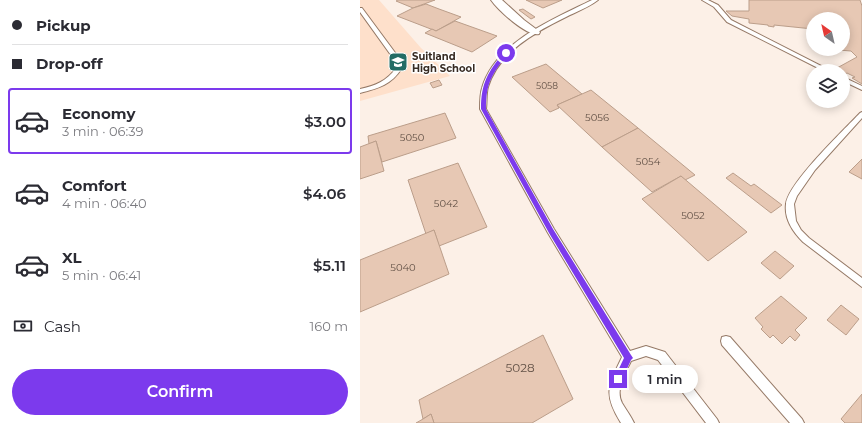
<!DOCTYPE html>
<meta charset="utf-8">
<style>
body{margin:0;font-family:Montserrat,sans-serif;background:#f2f2f3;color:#2b2b33;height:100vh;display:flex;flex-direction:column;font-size:15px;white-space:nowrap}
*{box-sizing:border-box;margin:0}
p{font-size:13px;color:#7c7c81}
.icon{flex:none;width:22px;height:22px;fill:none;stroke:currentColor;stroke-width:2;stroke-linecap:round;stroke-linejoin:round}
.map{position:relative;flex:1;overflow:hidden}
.side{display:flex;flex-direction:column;background:#fff;width:360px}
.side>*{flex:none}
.top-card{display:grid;align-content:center;height:88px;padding:0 12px;background:#fff}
.needle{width:26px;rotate:326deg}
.controls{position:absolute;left:446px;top:12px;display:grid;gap:8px}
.controls a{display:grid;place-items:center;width:44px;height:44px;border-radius:50%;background:#fff;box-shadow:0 2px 10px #0003;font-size:20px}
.end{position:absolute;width:18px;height:18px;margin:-9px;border:5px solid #7c3aed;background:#fff;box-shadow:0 0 0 2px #fff}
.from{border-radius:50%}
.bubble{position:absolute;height:28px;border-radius:14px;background:#fff;box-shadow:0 2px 10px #0003;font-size:13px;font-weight:600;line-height:28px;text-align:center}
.top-card b{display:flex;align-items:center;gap:14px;height:38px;font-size:15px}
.top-card b+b{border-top:1px solid #e1e1e2}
.top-card i{width:10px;height:10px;background:#2b2b33}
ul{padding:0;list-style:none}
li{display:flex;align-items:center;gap:12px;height:66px;margin:0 8px 6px;padding:0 4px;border:2px solid transparent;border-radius:4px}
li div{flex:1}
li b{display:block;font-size:15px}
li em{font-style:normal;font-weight:600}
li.active{border-color:#7c3aed}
li>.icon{width:36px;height:36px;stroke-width:1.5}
.pay{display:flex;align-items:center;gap:10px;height:44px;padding:0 12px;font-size:15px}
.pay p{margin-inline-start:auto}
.action{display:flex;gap:8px;margin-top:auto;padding:8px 12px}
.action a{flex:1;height:46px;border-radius:24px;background:#7c3aed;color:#fff;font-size:16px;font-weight:600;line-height:46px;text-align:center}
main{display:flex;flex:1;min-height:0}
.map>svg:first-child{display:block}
</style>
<main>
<section class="side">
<div class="top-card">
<b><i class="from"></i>Pickup</b>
<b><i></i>Drop-off</b>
</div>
<ul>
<li class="active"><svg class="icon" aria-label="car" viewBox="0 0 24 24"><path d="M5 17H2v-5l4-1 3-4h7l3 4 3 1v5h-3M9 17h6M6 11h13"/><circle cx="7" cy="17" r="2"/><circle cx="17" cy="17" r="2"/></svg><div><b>Economy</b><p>3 min · 06:39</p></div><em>$3.00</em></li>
<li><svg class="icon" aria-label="car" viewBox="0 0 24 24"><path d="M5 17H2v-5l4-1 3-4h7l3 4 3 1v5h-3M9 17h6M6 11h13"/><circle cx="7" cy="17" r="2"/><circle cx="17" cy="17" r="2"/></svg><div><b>Comfort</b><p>4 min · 06:40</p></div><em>$4.06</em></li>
<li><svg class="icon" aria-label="car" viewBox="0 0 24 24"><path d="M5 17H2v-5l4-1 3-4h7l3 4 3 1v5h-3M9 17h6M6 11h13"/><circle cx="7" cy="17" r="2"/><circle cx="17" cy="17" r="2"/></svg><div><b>XL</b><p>5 min · 06:41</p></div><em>$5.11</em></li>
</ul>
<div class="pay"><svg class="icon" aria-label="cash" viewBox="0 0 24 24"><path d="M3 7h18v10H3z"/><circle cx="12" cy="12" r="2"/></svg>Cash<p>160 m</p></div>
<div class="action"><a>Confirm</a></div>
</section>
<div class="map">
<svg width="502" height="423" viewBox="0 0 502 423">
<rect width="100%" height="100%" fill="#fcf0e7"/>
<path fill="#fee0cb" d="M 0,0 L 19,0 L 61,48 L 90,76 L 0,101 Z"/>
<g fill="#e7c8b4" stroke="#bb9e8a">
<path d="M 38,0 L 75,0 L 53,8 L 36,1 Z"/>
<path d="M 166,0 L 202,0 L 183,8 Z"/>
<path d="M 389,0 L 500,0 L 502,6 L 502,84 L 492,78 L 495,77 L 487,73 L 485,74 L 483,71 L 479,71 L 481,69 L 477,68 L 497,57 L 491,51 L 466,49 L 483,49 L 483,19 L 453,19 L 453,29 L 414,25 L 414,27 L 408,26 L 408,25 L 389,23 L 389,19 L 372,16 L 366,11 L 389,11 Z"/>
<path d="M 66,4 L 79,9 L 101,17 L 76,31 L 37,16 L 53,8 Z"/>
<path d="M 163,9 L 175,17 L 171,19 L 159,10 Z"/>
<path d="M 95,21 L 137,36 L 112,52 L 65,33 L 72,29 L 76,31 Z"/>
<path d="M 186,64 L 222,94 L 197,105 L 199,108 L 190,112 L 152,77 Z"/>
<path d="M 79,80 L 82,85 L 73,88 L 70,83 Z"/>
<path d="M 231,90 L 278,128 L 242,147 L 197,105 Z"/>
<path d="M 85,113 L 96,138 L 22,162 L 16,141 L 9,144 L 8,136 Z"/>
<path d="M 278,128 L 335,175 L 325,180 L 321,176 L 292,192 L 242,147 Z"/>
<path d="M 16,141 L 24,171 L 0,179 L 0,147 Z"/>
<path d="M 502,159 L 502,179 L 489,172 Z"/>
<path d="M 98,163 L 127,227 L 79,246 L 74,230 L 66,234 L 48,180 Z"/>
<path d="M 373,173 L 391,186 L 394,184 L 422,205 L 411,213 L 366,178 Z"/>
<path d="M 321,176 L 387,232 L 348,261 L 282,199 Z"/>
<path d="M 74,230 L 89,274 L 0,312 L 0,260 Z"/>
<path d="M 415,251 L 434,266 L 420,279 L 401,263 Z"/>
<path d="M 421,296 L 447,318 L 435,330 L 440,335 L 435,341 L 430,336 L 422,344 L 413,335 L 410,338 L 401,329 L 403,327 L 395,318 Z"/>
<path d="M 481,305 L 499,319 L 486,335 L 467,320 Z"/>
<path d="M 183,335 L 213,399 L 172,423 L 74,423 L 71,414 L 63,419 L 59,400 Z"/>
<path d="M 502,394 L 502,423 L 485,423 L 481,419 Z"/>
<path d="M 71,414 L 74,423 L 56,423 L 63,419 Z"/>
</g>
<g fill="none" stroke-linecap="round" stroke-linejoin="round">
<defs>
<g id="service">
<path d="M 232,0 L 238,0 C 229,7 216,12 206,17 C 175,32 138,53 128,87 C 126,94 127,102 126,109 L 194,229 L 270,351 L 286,346 L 305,352 L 357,419 L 359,423 L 346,423 L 298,360 L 286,356 L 271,361 C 265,374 255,389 262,403 C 266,410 271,416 274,423 L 261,423 C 243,394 248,386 262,357 L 188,233 L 120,109 C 120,102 120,94 122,88 C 135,42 194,19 232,0 Z"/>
<path d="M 342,0 L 348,0 L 358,5 L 371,20 L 471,71 L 464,71 L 367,22 L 354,7 Z"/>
<path d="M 0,8 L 2,8 L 39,58 L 42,68 C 31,85 19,88 0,93 L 0,89 C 15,86 27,81 36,68 L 33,58 L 0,12 Z"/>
<path d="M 483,77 L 502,86 L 502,90 L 483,81 Z"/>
<path d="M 502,112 L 502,118 L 455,170 L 437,196 L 434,204 L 436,221 L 441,230 L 449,238 L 502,278 L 502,287 L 443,242 C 433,232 424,219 426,204 C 428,183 484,130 500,113 Z"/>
<path d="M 366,336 L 370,337 L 442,419 L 444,423 L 430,423 L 362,345 L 361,341 L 362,337 Z"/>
</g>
<path id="minor" d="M 131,0 L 142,0 L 164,20 L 180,32 L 179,34 C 167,37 138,10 131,0 Z"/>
</defs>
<use href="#service" stroke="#957966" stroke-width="2"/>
<use href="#minor" stroke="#957966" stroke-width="2"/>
<use href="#service" fill="#fff" fill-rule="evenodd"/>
<use href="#minor" fill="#fff" fill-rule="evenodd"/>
</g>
<path fill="#7c3aed" d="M 144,52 L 148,53 C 132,75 126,82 126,109 L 193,229 L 271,355 L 273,358 L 271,360 L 261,382 L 258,383 L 255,382 L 254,379 L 264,358 L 189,233 L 121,109 C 121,83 128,72 144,52 Z"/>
<defs>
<symbol id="school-square" viewBox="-11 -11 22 22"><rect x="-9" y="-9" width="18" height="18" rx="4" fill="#236c65" stroke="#fff"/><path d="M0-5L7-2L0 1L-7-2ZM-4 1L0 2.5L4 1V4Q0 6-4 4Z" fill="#fff"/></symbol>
</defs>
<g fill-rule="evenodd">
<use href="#school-square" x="27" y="51" width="22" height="22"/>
</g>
<g text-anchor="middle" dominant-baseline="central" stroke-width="3" stroke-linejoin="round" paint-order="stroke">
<g font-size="9" fill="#635247">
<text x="187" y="85">5058</text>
</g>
<g font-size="10" font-weight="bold" fill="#372b23" stroke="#fff" text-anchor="start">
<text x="52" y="56">Suitland<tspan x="52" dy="12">High School</tspan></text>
</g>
<g font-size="10" fill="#635247">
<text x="237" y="117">5056</text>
<text x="52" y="137">5050</text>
<text x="288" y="161">5054</text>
<text x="86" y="203">5042</text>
<text x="333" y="215">5052</text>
<text x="43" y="267">5040</text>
</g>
<g font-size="12" fill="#635247">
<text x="160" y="367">5028</text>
</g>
</g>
</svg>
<div class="controls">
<a><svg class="needle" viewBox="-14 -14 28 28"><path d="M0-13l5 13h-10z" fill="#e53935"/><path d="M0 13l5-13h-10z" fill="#7c7c81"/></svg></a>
<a><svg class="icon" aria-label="layers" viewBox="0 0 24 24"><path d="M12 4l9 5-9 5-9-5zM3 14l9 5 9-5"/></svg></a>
</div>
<i class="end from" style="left:146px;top:53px"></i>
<i class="end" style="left:258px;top:379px"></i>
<div class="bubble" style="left:272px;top:365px;width:66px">1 min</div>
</div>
</main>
